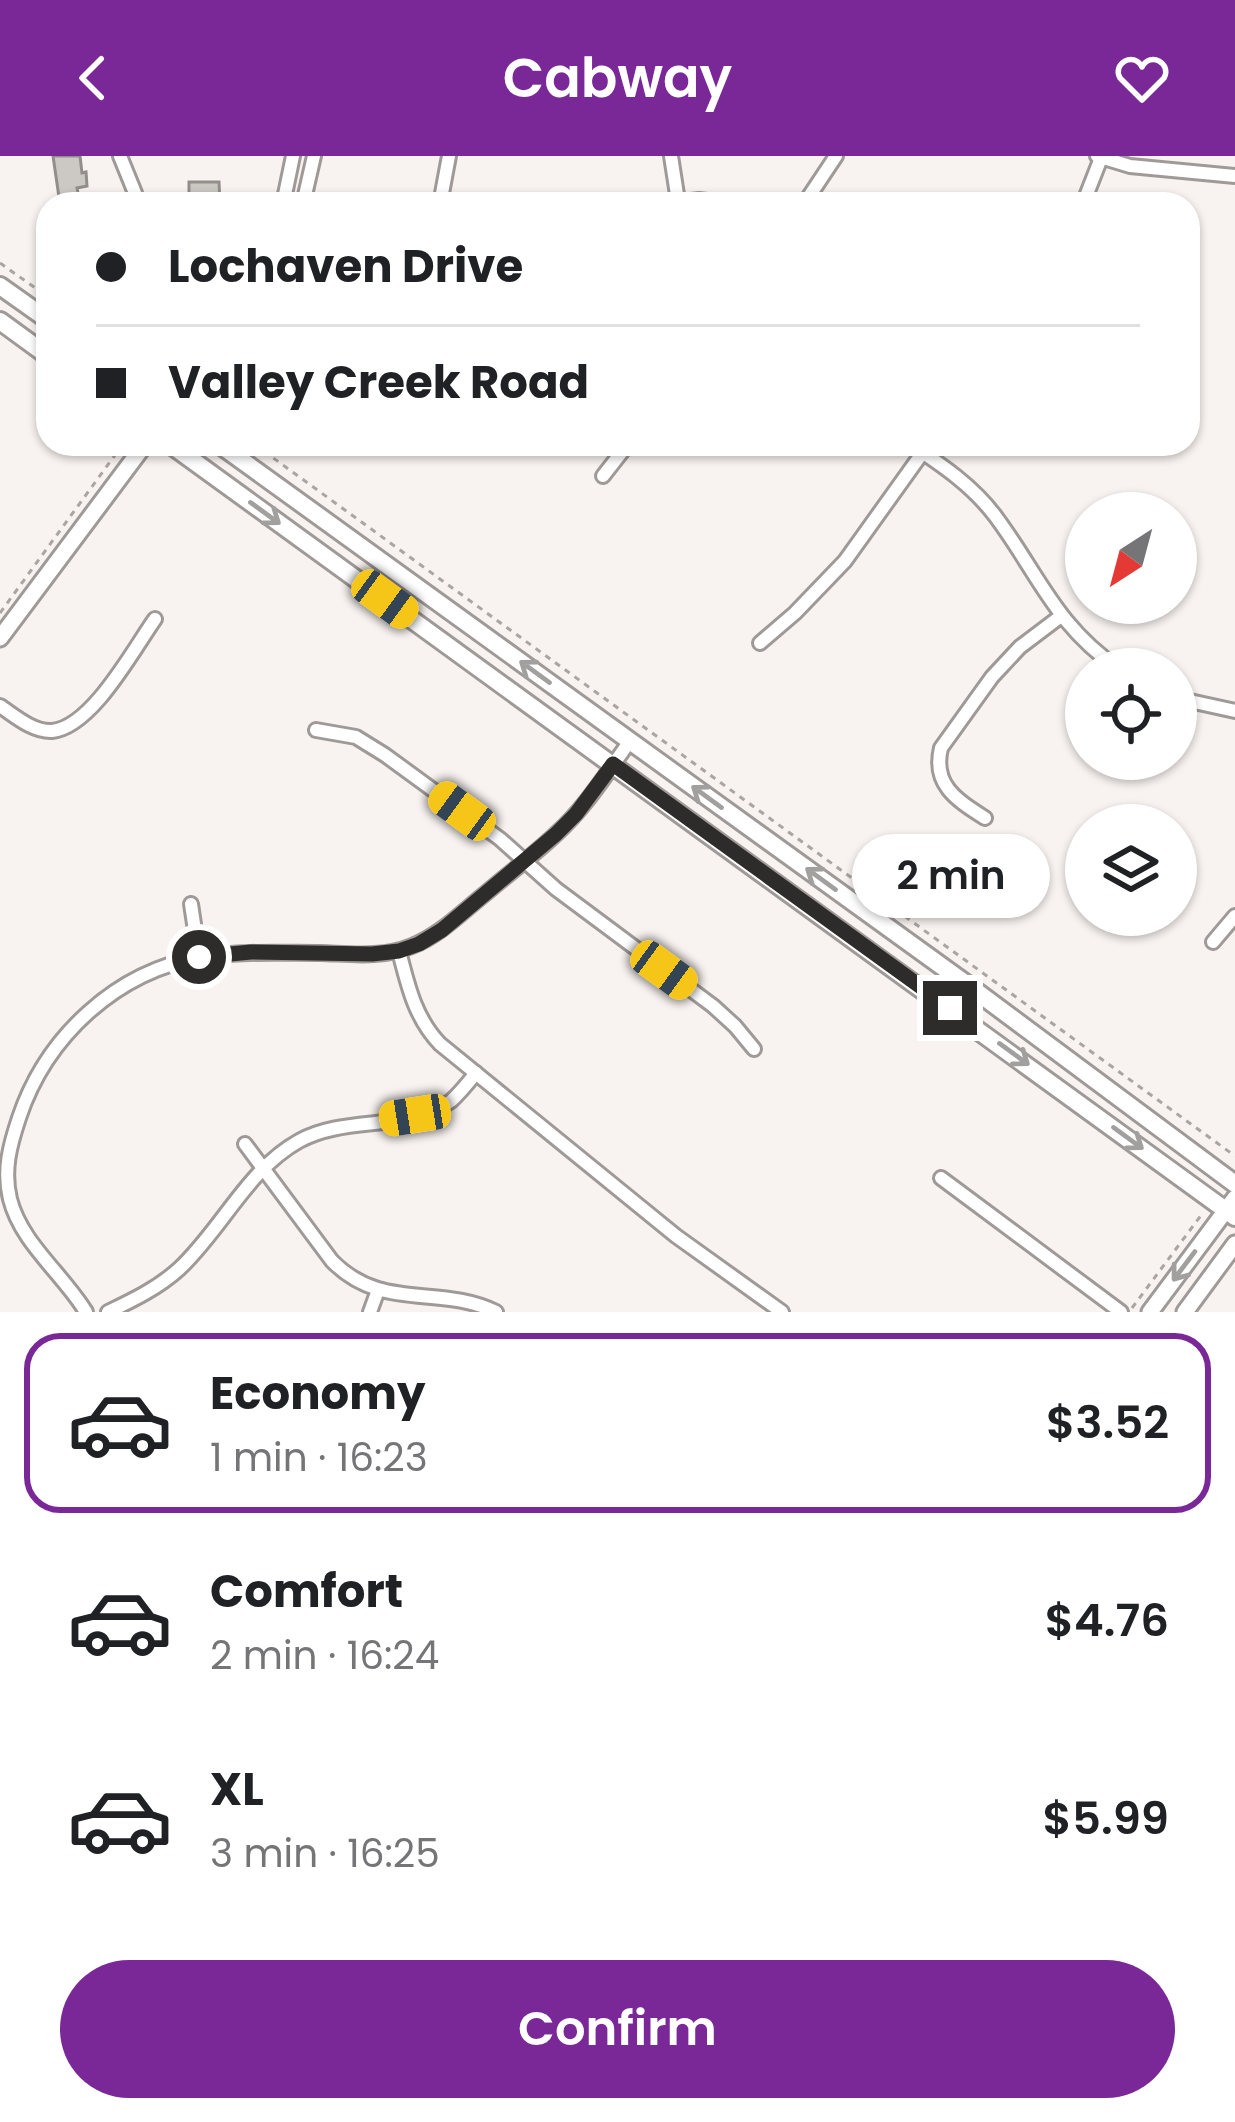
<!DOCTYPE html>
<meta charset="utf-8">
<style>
body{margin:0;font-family:Poppins,sans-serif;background:#f6f6f6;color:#202124;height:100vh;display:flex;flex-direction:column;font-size:45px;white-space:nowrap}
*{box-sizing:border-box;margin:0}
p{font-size:39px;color:#757577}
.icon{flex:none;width:66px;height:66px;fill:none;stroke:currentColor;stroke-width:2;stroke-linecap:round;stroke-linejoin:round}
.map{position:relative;height:1156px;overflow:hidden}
.drawer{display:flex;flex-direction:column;background:#fff;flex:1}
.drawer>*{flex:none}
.banner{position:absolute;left:36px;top:36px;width:1164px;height:264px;border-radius:36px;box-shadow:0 3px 9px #0004;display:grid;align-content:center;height:264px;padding:0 60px;background:#fff}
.needle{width:78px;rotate:216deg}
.tools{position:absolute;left:1065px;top:336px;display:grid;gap:24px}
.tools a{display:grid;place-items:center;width:132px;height:132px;border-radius:50%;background:#fff;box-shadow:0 3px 9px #0004;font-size:60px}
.end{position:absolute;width:54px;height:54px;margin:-27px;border:15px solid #2e2c2a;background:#fff;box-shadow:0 0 0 6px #fff}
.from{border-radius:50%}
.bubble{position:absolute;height:84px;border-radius:42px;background:#fff;box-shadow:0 3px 9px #0004;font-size:39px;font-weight:600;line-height:84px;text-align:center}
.car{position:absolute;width:36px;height:72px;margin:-36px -18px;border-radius:15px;box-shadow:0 0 9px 3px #0007;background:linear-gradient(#f5c518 24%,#345 0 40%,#f5c518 0 76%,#345 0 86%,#f5c518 0)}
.banner b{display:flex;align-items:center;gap:42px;height:114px;font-size:45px}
.banner b+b{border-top:3px solid #e0e0e0}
.banner i{width:30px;height:30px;background:#202124}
ul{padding:21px 0 0;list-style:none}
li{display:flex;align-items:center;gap:36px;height:180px;margin:0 24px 18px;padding:0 36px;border:6px solid transparent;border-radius:36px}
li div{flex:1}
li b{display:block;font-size:45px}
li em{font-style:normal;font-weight:600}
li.active{border-color:#7a2898}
li>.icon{width:108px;height:108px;stroke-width:1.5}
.action{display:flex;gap:24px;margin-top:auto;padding:24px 60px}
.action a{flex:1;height:138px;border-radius:72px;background:#7a2898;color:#fff;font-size:48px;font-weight:600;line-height:138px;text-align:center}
header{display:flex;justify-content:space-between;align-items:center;height:156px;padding:0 60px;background:#7a2898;color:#fff;font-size:54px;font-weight:600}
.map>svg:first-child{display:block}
</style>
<header><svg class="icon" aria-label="back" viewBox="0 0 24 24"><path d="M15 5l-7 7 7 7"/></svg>Cabway<svg class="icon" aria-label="heart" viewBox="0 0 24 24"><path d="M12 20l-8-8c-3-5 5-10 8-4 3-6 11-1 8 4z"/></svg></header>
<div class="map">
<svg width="1235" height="1156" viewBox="0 0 1235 1156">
<rect width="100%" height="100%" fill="#f8f3f0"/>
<g fill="#ccc8c4" stroke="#928e8a" stroke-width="3">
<path d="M 53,0 L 80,0 L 82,17 L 86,16 L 87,30 L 77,32 L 80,46 L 60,48 Z"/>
<path d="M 189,26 L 219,26 L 220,48 L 189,48 Z"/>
</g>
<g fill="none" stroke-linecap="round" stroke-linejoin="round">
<defs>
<g id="minor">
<path d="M 120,0 L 135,37"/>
<path d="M 671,0 L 678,45"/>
<path d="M 1097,0 L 1130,10 L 1235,20"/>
<path d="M 283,48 L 293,0"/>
<path d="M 303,48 L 314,0"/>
<path d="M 440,48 L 449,0"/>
<path d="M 667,48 L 699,44 L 731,48"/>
<path d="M 804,48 L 836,0"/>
<path d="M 1083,48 L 1101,2"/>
<path d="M 1188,210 L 1190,210"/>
<path d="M 910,288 C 942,309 973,330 996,361 C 1039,419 1055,469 1119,513"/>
<path d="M 603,320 L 628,288"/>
<path d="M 760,487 L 795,457 L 845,405 L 923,296"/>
<path d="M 1176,542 L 1235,555"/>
<path d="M 0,550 C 15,560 33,576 52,575 C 92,571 133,494 155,463"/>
<path d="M 316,574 L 356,581 L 385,599 L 500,683 L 556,733 L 713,850 L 735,870 L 754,893"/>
<path d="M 985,662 C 957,644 932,629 941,592 L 992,521 L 1020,491 L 1061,460"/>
<path d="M 191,748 L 199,801"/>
<path d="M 1213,786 L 1235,760"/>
<path d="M 399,795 C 408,830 415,862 440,888 L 676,1080 L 782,1156"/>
<path d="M 245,988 L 332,1105 C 382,1156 439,1128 496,1156"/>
<path d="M 941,1022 L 1121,1156"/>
<path d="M 86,1156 C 63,1118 21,1087 10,1043 C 3,1014 10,989 19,962 C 46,881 116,815 202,801 C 242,795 282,797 321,797 C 352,798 383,802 412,790 C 440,779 462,756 486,737 C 509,717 534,699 556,678 C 585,652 607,617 630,585"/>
<path d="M 108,1156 C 133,1144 158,1132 179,1113 C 222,1073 247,1014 299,985 C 345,959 408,976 451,945 C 460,937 468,927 476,917"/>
<path d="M 370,1156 L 378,1134"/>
</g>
<g id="tertiary">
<path d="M 0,482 L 145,288"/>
<path d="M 1150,1156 L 1235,1042"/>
<path d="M 1185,1156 L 1235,1088"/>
</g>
<g id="secondary">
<path d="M 0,130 L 48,164"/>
<path d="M 0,165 L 48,200"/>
<path d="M 170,288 L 1235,1061"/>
<path d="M 219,288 L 969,830 L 1235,1028"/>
</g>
</defs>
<use href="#minor" stroke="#9f9a98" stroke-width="18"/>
<use href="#tertiary" stroke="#9f9a98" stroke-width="21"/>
<use href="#secondary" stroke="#9f9a98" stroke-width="22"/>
<g stroke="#a9a5a2" stroke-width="3" stroke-dasharray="6 6" stroke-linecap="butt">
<path d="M 0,107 L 48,141"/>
<path d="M 254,288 L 1235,1000"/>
<path d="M 0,457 L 123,288"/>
<path d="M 1132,1152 L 1202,1058"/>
</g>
<use href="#minor" stroke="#fff" stroke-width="12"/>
<use href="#tertiary" stroke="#fff" stroke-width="15"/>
<use href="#secondary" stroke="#fff" stroke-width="16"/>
</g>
<defs><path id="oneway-shaft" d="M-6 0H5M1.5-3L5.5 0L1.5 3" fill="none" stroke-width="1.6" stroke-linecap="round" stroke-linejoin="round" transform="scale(3)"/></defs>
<g stroke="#a1a09f">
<use href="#oneway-shaft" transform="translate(265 357) rotate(36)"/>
<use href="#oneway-shaft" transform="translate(535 516) rotate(-144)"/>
<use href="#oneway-shaft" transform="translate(707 641) rotate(-144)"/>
<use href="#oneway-shaft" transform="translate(821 723) rotate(-144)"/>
<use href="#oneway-shaft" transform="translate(1014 898) rotate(36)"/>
<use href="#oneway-shaft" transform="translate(1128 982) rotate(36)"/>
<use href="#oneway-shaft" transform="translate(1184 1110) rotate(127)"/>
</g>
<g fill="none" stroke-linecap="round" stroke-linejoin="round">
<path stroke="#2e2c2a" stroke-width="15" d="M 199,801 L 251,796 L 372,798 L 399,795 L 419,788 L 442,774 L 556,678 L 576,658 L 613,608 L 950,852"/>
</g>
</svg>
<div class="tools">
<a><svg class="needle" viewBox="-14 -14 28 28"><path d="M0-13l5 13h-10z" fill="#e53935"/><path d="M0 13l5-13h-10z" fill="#757577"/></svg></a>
<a><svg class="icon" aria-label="locate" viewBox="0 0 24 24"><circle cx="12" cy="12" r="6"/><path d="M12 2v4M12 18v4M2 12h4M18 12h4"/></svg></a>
<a><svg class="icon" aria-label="layers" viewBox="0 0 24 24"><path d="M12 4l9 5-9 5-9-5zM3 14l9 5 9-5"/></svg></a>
</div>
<i class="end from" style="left:199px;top:801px"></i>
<i class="end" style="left:950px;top:852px"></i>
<div class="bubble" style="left:852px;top:678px;width:198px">2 min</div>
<i class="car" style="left:385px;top:443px;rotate:126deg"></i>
<i class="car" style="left:462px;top:655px;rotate:306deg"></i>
<i class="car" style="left:664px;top:814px;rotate:126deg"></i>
<i class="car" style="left:415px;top:959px;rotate:261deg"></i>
<div class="banner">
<b><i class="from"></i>Lochaven Drive</b>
<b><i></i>Valley Creek Road</b>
</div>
</div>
<section class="drawer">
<ul>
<li class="active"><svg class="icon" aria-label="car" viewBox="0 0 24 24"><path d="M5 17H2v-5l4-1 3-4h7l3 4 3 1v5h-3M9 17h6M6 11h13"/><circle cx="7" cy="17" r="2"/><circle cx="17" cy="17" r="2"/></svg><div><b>Economy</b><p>1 min · 16:23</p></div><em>$3.52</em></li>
<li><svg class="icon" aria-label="car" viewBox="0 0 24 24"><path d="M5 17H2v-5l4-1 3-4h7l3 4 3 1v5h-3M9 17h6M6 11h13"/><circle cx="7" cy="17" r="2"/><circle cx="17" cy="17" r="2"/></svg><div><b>Comfort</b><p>2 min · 16:24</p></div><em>$4.76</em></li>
<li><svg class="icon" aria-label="car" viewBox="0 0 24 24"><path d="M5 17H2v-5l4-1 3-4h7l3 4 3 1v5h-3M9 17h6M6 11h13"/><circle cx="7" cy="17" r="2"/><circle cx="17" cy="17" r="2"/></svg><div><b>XL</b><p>3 min · 16:25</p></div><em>$5.99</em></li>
</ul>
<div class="action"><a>Confirm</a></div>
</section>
